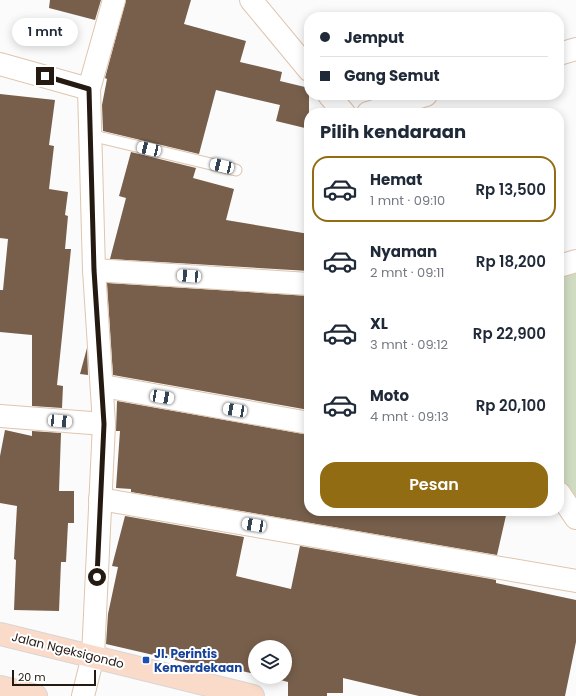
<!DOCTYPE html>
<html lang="id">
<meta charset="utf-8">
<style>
body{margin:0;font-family:Poppins,sans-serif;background:#f6f6f7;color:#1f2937;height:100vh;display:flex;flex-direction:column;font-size:15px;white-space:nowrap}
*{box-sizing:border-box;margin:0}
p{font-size:13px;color:#747a83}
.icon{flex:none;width:22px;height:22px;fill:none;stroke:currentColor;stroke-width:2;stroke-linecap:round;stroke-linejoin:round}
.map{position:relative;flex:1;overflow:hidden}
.panel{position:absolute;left:304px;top:108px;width:260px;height:408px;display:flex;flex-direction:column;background:#fff;border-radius:16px;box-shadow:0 2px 10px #0003}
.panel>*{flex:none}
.guide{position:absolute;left:304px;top:12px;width:260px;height:88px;border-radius:16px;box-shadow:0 2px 10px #0003;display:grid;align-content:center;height:88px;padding:0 16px;background:#fff}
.buttons{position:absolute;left:248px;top:640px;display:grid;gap:8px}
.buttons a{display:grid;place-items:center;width:44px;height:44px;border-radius:50%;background:#fff;box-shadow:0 2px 10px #0003;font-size:20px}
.scale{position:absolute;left:12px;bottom:10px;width:84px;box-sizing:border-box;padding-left:4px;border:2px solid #241a12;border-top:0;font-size:11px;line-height:14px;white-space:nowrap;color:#241a12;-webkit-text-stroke:3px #fff;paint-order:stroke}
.end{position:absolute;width:18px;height:18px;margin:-9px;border:5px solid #241a12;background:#fff;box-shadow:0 0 0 2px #fff}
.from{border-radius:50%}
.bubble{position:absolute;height:28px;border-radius:14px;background:#fff;box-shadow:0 2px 10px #0003;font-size:13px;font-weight:600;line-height:28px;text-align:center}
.car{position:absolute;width:12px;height:24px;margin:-12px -6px;border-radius:5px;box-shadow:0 0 3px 1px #0007;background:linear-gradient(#fff 24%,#345 0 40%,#fff 0 76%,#345 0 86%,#fff 0)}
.guide b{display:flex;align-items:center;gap:14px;height:38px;font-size:15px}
.guide b+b{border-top:1px solid #e0e1e3}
.guide i{width:10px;height:10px;background:#1f2937}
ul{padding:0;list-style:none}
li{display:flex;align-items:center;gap:12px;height:66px;margin:0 8px 6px;padding:0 8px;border:2px solid transparent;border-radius:16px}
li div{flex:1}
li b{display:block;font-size:15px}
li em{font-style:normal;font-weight:600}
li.selected{border-color:#926c13}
li>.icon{width:36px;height:36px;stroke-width:1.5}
h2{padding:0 16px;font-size:18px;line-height:48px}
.action{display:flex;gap:8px;margin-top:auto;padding:8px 16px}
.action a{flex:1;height:46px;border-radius:16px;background:#926c13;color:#fff;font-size:16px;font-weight:600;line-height:46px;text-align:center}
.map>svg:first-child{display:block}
</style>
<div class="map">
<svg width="576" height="696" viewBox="0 0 576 696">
<rect width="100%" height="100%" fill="#fbfbfb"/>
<path fill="#d0dcc2" d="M 576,268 L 576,519 L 559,491 L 559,273 Z"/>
<g fill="#775f4b">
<path d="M 50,0 L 101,0 L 95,20 L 49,8 Z"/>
<path d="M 126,0 L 191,0 L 184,24 L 246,41 L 240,62 L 282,72 L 280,81 L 309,88 L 309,129 L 276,121 L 280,105 L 216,90 L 199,154 L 103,131 L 102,105 L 107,79 L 105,78 Z"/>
<path d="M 0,94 L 55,100 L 49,145 L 54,146 L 49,189 L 68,192 L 65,215 L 68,216 L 65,249 L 71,249 L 57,385 L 63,386 L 62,408 L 32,406 L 32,335 L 0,332 L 0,290 L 3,290 L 8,239 L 0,238 Z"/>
<path d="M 131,152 L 196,168 L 193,178 L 234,189 L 226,220 L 309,234 L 309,271 L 110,259 L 126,198 L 119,196 Z"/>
<path d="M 107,283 L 309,296 L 309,410 L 113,375 Z"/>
<path d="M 87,348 L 88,375 L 80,374 Z"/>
<path d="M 117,401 L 309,435 L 309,511 L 507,511 L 497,555 L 131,492 L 131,489 L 116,488 L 120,431 L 116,431 Z"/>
<path d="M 5,430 L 32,436 L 32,431 L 61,433 L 59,491 L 74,491 L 74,523 L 68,523 L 66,562 L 61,562 L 59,611 L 14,610 L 16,560 L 14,559 L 17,506 L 0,503 L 0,456 Z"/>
<path d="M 125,516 L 244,537 L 236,576 L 291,589 L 300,546 L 491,579 L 496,580 L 496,583 L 576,600 L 576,642 L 565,696 L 419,696 L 343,678 L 343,693 L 327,693 L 327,696 L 288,696 L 288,682 L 269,677 L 285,677 L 285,647 L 255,647 L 255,674 L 215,665 L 214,669 L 106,644 L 108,614 L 118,567 L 112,566 Z"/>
</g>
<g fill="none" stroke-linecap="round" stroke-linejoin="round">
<defs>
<path id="lane" d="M 90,135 L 236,170"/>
<g id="street">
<path d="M 251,0 L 309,70"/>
<path d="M 559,54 L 576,49"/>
<path d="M 0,64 L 89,89"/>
<path d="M 329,95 L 344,113"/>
<path d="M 368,113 L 426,95"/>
<path d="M 559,266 L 576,261"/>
<path d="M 94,270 L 309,284"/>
<path d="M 103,386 L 309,423"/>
<path d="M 0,416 L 104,424"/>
<path d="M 559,493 L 576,518"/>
<path d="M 100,499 L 576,581"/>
<path d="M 83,696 L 93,656 L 104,424 L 94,270 L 89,89 L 114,0"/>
</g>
<g id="primary">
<path d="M 0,634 L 253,696"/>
<path d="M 0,687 L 36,696"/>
</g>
</defs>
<use href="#lane" stroke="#dec5af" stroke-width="13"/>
<use href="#street" stroke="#dec5af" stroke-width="24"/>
<use href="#primary" stroke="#d8d6d4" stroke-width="24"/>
<use href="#lane" stroke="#fff" stroke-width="11"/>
<use href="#street" stroke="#fff" stroke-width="22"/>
<use href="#primary" stroke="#fadac9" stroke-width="22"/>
</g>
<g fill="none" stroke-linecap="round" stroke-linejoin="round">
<path stroke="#241a12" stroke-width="5" d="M 45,76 L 89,89 L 94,270 L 104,424 L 97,577"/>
</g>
<rect fill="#1a4fb4" stroke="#fff" stroke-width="1.5" x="142" y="656" width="8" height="8" rx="2"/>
<g text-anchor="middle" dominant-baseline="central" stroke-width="4" stroke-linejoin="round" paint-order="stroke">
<g font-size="12" fill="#241a12" stroke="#fff">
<text transform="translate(68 650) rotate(14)">Jalan Ngeksigondo</text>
</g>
<g font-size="12" font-weight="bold" fill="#164399" stroke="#fff" text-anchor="start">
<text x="154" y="653">Jl. Perintis<tspan x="154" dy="14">Kemerdekaan</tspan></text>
</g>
</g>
</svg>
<div class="buttons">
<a><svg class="icon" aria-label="layers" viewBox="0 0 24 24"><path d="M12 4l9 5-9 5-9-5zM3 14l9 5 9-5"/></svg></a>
</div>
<div class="scale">20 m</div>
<i class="end from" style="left:97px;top:577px"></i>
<i class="end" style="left:45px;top:76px"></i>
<div class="bubble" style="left:12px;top:18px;width:66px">1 mnt</div>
<i class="car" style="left:149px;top:149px;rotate:283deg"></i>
<i class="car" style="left:222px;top:166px;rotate:283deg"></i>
<i class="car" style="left:189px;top:276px;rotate:274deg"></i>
<i class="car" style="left:162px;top:397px;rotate:100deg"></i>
<i class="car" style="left:235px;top:410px;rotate:280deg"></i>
<i class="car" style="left:60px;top:421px;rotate:95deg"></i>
<i class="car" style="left:254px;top:525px;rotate:280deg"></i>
<div class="guide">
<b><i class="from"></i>Jemput</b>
<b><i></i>Gang Semut</b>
</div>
<section class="panel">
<h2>Pilih kendaraan</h2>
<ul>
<li class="selected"><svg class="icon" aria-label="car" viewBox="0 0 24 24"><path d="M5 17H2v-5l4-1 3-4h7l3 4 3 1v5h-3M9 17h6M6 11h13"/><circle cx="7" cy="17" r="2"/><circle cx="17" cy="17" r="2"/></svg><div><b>Hemat</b><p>1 mnt · 09:10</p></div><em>Rp 13,500</em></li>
<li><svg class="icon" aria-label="car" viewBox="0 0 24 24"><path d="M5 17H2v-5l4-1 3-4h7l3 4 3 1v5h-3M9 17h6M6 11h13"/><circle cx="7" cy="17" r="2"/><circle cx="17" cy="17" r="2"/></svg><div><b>Nyaman</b><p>2 mnt · 09:11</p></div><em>Rp 18,200</em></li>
<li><svg class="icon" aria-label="car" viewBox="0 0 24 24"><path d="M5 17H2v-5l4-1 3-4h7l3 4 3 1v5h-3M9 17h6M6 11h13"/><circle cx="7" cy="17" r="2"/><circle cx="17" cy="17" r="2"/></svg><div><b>XL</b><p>3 mnt · 09:12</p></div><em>Rp 22,900</em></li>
<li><svg class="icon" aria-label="car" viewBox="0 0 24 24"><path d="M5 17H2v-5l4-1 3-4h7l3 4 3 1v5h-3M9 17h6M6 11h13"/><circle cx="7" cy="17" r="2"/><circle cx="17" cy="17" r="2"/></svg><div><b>Moto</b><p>4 mnt · 09:13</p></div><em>Rp 20,100</em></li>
</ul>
<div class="action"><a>Pesan</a></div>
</section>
</div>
